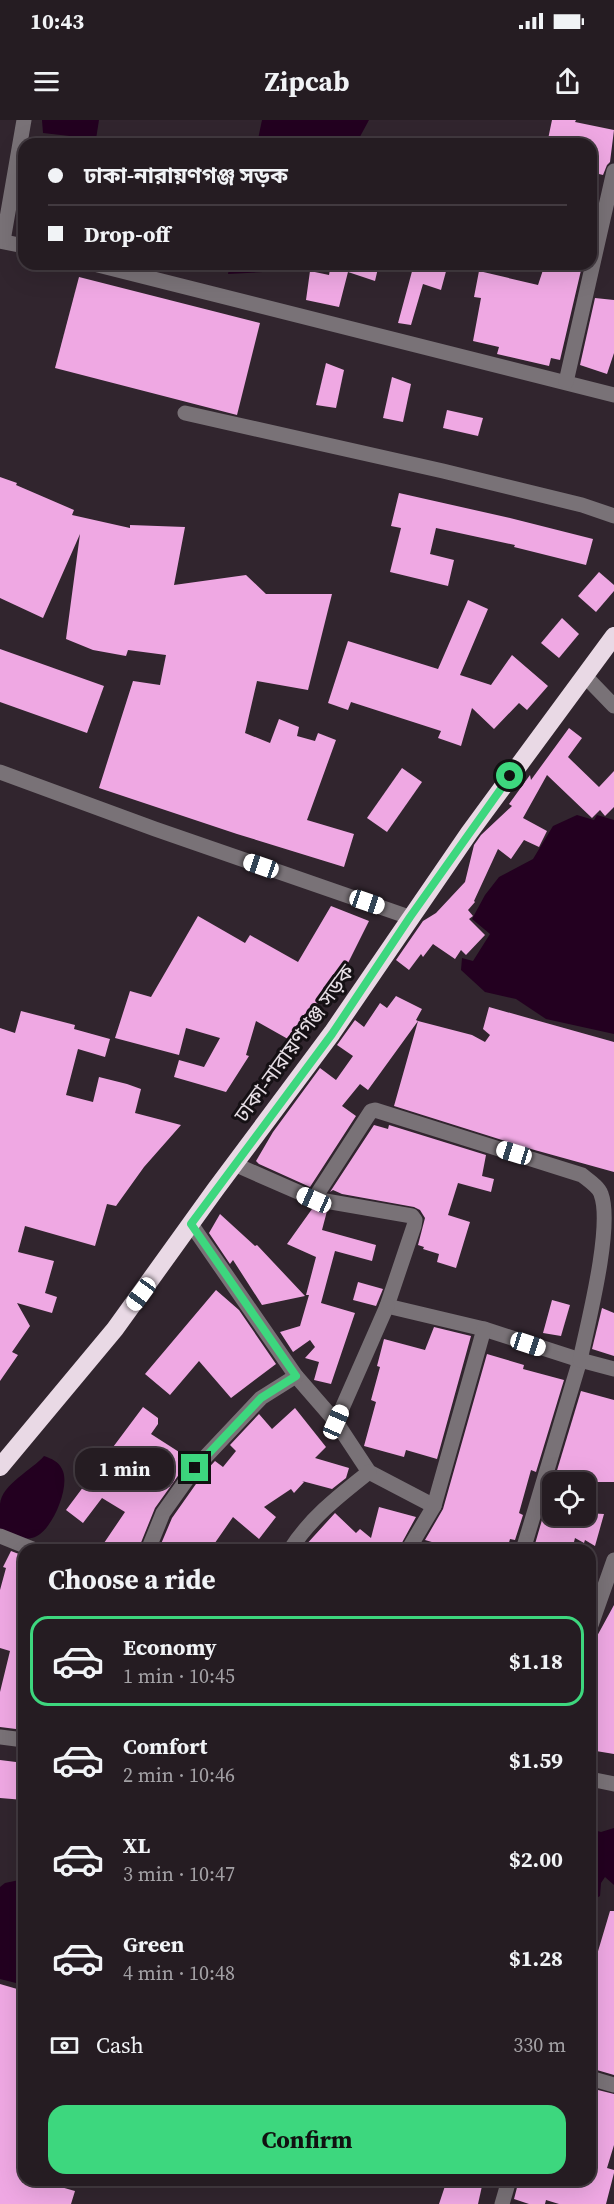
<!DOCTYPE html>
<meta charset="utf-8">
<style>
body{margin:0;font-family:"Source Serif 4","Noto Sans Bengali",serif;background:#2d252a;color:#f1f3f6;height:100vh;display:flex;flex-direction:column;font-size:22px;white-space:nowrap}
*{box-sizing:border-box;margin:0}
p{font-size:20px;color:#a3a1a5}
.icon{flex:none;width:33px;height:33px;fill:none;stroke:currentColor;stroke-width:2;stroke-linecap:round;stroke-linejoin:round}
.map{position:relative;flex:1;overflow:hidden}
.drawer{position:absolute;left:18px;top:1424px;width:578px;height:642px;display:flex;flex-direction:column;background:#251c22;border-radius:18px;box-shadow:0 6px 24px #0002,0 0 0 2px #423a40}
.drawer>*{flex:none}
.guide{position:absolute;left:18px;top:18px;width:579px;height:132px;border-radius:18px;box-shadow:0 6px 24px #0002,0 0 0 2px #423a40;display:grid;align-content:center;height:132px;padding:0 30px;background:#251c22}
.fabs{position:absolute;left:542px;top:1352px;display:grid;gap:12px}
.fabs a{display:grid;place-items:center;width:54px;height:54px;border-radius:12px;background:#251c22;box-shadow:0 6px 24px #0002,0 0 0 2px #423a40;font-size:30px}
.end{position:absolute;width:27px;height:27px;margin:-14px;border:8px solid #3dd77e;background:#111;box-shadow:0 0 0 3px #111}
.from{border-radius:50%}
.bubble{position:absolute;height:42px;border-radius:18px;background:#251c22;box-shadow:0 6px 24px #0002,0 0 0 2px #423a40;font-size:20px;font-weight:700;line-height:42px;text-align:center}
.car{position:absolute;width:18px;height:36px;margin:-18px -9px;border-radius:8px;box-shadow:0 0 4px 2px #0007;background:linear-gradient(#fff 24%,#345 0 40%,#fff 0 76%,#345 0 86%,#fff 0)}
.guide b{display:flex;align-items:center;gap:21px;height:57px;font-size:22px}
.guide b+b{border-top:2px solid #423a40}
.guide i{width:15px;height:15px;background:#f1f3f6}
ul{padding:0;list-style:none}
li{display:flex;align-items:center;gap:18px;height:90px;margin:0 12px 9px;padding:0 18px;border:3px solid transparent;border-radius:18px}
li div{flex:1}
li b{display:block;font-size:22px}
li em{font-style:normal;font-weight:700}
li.selected{border-color:#3dd77e}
li>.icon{width:54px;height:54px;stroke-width:1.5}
h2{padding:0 30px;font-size:27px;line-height:72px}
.pay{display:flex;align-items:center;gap:15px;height:66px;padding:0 30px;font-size:22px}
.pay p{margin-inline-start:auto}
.button{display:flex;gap:12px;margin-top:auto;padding:12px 30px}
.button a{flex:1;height:69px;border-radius:18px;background:#3dd77e;color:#111;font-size:24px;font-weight:700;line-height:69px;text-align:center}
.status{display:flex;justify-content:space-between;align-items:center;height:42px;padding:0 30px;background:#251c22;direction:ltr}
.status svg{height:16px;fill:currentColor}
header{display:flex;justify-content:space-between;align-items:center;height:78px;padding:0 30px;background:#251c22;font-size:27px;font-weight:700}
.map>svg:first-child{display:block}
</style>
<div class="status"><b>10:43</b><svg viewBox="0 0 49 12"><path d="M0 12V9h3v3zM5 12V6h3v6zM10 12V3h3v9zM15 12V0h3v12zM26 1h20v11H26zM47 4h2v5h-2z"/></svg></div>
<header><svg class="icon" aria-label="menu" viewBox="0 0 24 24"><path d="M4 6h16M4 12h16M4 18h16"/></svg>Zipcab<svg class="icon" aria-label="share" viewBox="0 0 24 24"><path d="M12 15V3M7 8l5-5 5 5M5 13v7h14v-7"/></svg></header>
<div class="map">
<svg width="614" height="2084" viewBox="0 0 614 2084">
<rect width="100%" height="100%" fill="#31252e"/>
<g fill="#230020">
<path d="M 42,0 L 99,0 L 96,19 L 43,13 Z"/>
<path d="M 262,0 L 369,0 L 356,24 L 257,24 Z"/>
<path d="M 230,144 L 302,144 L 299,150 L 228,154 Z"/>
<path d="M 577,695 L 594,700 L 597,695 L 614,700 L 614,914 L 546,899 L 516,879 L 485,872 L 461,850 L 462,838 L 473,841 L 490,814 L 472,799 L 485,775 L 499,757 L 533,739 L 553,706 Z"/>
<path d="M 44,1336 C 52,1339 58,1341 62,1349 C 71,1365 53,1408 37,1416 C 26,1422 11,1416 0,1413 C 0,1404 0,1394 0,1384 C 2,1364 32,1350 44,1336 Z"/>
<path d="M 614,1708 L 614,1765 L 605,1757 L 601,1763 L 600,1776 L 593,1780 L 591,1780 L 590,1714 L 594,1710 L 601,1712 Z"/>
<path d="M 24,1759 L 24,1865 L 0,1859 L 0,1767 L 5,1763 Z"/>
</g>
<g fill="#efa8e3">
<path d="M 552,0 L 576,0 L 575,2 L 614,10 L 610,42 L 607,45 L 603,55 L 591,52 L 591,24 L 547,24 Z"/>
<path d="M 331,144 L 379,144 L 375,161 L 348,152 L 339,187 L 306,180 L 310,151 L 329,155 Z"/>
<path d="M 414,144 L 448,144 L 441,170 L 423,164 L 411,205 L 398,203 Z"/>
<path d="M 545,144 L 573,144 L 582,146 L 560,240 L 551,238 L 549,246 L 497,234 L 499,227 L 473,221 L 481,178 L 474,177 L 479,151 L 538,165 Z"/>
<path d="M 79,157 L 260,203 L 237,295 L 55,248 Z"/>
<path d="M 595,178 L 614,180 L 614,233 L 607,254 L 580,245 Z"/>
<path d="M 326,243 L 344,250 L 336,288 L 316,285 Z"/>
<path d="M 392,257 L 411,264 L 403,302 L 383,298 Z"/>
<path d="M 447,290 L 483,298 L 478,316 L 443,308 Z"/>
<path d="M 0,357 L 17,363 L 16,365 L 74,390 L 72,395 L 130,408 L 130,405 L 185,407 L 174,465 L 246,455 L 266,474 L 332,474 L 308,570 L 257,561 L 245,613 L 270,623 L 279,599 L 299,607 L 297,616 L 315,621 L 318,613 L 336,620 L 307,700 L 354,714 L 344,747 L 237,714 L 99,668 L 133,561 L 160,565 L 166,535 L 128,530 L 126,536 L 93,530 L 66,519 L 80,414 L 43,498 L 0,478 Z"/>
<path d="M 399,373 L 510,398 L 593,419 L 586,445 L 514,427 L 515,425 L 436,408 L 430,434 L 454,440 L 448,466 L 390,452 L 401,408 L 391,406 Z"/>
<path d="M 599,452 L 614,465 L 614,471 L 596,492 L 578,476 Z"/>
<path d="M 468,480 L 488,489 L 460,555 L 491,565 L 512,535 L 548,566 L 527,590 L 519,583 L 494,609 L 472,588 L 461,626 L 438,618 L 441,611 L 351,582 L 348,590 L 328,583 L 348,521 L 438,549 Z"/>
<path d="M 562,498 L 579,514 L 559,538 L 541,523 Z"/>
<path d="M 0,529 L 104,566 L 87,613 L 0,582 Z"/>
<path d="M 569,608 L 582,618 L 568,637 L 599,667 L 614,651 L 614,687 L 605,696 L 600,690 L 592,698 L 547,655 L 523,698 L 547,711 L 539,727 L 524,720 L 511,739 L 498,729 L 474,781 L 475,782 L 468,790 L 473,796 L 469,799 L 485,815 L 466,835 L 461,830 L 455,839 L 433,824 L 423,837 L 421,834 L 409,850 L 396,840 L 423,801 L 436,793 L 465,762 L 474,725 L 481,715 L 512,686 L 509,684 L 530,655 L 531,660 Z"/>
<path d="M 402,648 L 422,662 L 387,712 L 367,698 Z"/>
<path d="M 331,786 L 369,801 L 340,859 L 333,856 L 295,923 L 256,901 L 246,935 L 249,936 L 226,972 L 174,957 L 179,940 L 204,947 L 220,918 L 186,908 L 179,935 L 115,918 L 130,871 L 151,877 L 198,796 L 245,823 L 250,815 L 298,842 Z"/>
<path d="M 396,876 L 422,889 L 416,900 L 418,901 L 368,970 L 360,964 L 342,986 L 356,996 L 310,1067 L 259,1044 L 256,1041 L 273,1012 L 320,948 L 336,960 L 353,936 L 337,925 L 355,900 L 364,907 L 380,883 L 387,888 Z"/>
<path d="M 489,887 L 614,922 L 614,1052 L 531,1029 L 394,986 L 418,901 L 472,915 L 485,922 L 490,915 L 483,909 Z"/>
<path d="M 21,891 L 75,905 L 74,909 L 110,919 L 105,937 L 78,929 L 66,975 L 93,982 L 99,957 L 127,964 L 141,969 L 135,993 L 181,1005 L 144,1047 L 116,1086 L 107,1084 L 95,1126 L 25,1106 L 18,1132 L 54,1141 L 45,1173 L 57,1177 L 52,1193 L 17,1183 L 30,1206 L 12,1232 L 18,1235 L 0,1261 L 0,908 L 15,913 Z"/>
<path d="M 374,1005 L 388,1009 L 389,1005 L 486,1035 L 482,1056 L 494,1059 L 491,1072 L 458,1063 L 448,1095 L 470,1102 L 456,1148 L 437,1142 L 439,1134 L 423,1129 L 424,1127 L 418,1125 L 425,1098 L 420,1090 L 414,1087 L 342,1074 L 333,1070 L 330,1072 Z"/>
<path d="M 312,1089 L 327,1091 L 322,1110 L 376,1125 L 372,1141 L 335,1131 L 321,1183 L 355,1193 L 331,1264 L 314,1260 L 319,1242 L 305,1238 L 315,1227 L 310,1220 L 293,1232 L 280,1212 L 300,1206 L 309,1175 L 306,1175 L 316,1137 L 287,1124 Z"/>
<path d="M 220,1094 L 255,1126 L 257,1125 L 305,1176 L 262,1185 L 233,1140 L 230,1144 L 209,1113 Z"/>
<path d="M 358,1162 L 383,1169 L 376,1186 L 353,1180 Z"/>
<path d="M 216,1170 L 239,1190 L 276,1244 L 231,1278 L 199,1241 L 170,1275 L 145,1254 Z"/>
<path d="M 552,1180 L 570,1185 L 561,1216 L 543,1213 Z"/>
<path d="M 602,1188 L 614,1193 L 614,1236 L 592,1229 Z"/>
<path d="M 434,1207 L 471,1216 L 437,1339 L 406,1330 L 404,1337 L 364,1326 L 376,1282 L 371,1280 L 380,1247 L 377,1246 L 384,1219 L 425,1230 Z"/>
<path d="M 487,1234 L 524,1245 L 523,1249 L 564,1260 L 536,1352 L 531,1350 L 519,1393 L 523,1395 L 515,1420 L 510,1419 L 507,1430 L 459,1430 L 425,1420 L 443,1389 Z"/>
<path d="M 581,1271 L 614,1280 L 614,1362 L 572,1362 L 555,1357 Z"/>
<path d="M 143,1287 L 158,1298 L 158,1304 L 151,1314 L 190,1339 L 155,1388 L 138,1430 L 114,1430 L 104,1423 L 125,1392 L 102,1378 L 83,1403 L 66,1390 Z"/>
<path d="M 295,1288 L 326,1327 L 315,1338 L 349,1348 L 346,1358 L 332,1369 L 302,1361 L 304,1362 L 294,1373 L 291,1369 L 264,1387 L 276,1397 L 259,1419 L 233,1397 L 210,1430 L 168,1430 L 161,1424 L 172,1398 L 203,1354 L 215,1341 L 223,1347 L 236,1331 L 230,1325 L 259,1294 L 272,1309 Z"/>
<path d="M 379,1387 L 416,1397 L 398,1430 L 307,1430 L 304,1427 L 335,1393 L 356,1413 L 360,1409 L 371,1418 Z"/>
<path d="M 585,1393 L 604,1394 L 595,1426 L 585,1420 L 584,1423 L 575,1418 L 572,1430 L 554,1430 L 535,1424 L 542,1400 L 548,1401 L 551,1395 L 585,1395 Z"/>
<path d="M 11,1431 L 24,1436 L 24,1494 L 16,1528 L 24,1530 L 24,1610 L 0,1607 L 0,1572 L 10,1531 L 0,1528 L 0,1470 L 6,1448 L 3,1447 Z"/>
<path d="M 614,1485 L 614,1634 L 590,1630 L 590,1565 L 598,1537 L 590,1534 L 590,1529 Z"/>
<path d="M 0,1640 L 24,1643 L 24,1680 L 0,1678 Z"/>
<path d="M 610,1791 L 614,1791 L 614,1955 L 590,1948 L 590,1836 L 596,1838 Z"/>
<path d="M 0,1864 L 24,1871 L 24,2060 L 36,2060 L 75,2071 L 71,2084 L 0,2084 Z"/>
<path d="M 590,1968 L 614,1974 L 614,2025 L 607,2048 L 614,2050 L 614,2053 L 606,2084 L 559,2084 L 546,2080 L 545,2084 L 529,2084 L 514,2079 L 519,2060 L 590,2060 Z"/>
<path d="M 447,2060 L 464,2060 L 482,2066 L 478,2084 L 439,2084 Z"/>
</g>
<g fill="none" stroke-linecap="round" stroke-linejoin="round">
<g stroke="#797277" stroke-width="15">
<path d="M 0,121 L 24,126"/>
<path d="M 3,121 L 24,0"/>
<path d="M 94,144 L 614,275"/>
<path d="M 566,262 L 614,51"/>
<path d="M 185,293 L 443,351 L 582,385 L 614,396"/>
<path d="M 585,556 L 614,586"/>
<path d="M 0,652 L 155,709 L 409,797"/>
<path d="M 234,1044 L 314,1079 L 412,1096 L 415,1100 L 414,1106 L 387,1186 L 484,1209 L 580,1240 L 523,1430"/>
<path d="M 314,1079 L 371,991 L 375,990 L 582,1055 C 588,1060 599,1067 601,1074 C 613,1106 588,1203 580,1240 L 614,1249"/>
<path d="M 191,1104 L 296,1256 L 336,1302 L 387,1186"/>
<path d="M 336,1302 L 369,1352 L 434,1386"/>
<path d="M 0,1416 L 35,1430"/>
<path d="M 148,1430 L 163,1393 L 195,1348 L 261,1278 L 296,1256"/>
<path d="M 290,1430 C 310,1398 340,1375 369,1352"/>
<path d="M 408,1430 L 434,1386 L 484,1209"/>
<path d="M 590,1508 L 614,1440"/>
<path d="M 0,1617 L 24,1620"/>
<path d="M 590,1659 L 614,1664"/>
<path d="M 590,1958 L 614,1965"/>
<path d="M 502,2084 L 509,2060"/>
</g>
<path stroke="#e9d9e5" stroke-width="18" d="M 0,1347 L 115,1209 L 215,1070 L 332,913 L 469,713 L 614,516"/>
</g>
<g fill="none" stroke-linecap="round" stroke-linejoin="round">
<path stroke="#3dd77e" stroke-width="8" d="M 195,1348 L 261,1278 L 296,1256 L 191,1104 L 332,914 L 410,797 L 510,656"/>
</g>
<g text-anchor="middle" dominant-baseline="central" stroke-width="6" stroke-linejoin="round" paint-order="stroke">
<g font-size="21" fill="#e7dfe6" stroke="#151014">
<text transform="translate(294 923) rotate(-54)">ঢাকা-নারায়ণগঞ্জ সড়ক</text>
</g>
</g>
</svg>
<div class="fabs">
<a><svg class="icon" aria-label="locate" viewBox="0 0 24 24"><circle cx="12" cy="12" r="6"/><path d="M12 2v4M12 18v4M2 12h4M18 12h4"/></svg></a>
</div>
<i class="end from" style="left:510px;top:656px"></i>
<i class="end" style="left:195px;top:1348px"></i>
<div class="bubble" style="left:75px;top:1328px;width:99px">1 min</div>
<i class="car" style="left:261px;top:746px;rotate:289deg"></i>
<i class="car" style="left:367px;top:782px;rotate:109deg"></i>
<i class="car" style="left:514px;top:1033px;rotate:287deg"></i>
<i class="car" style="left:314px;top:1080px;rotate:294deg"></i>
<i class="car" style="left:141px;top:1174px;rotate:216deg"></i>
<i class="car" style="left:528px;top:1224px;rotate:108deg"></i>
<i class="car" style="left:336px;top:1302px;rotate:24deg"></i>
<div class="guide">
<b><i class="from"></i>ঢাকা-নারায়ণগঞ্জ সড়ক</b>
<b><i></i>Drop-off</b>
</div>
<section class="drawer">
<h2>Choose a ride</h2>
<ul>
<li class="selected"><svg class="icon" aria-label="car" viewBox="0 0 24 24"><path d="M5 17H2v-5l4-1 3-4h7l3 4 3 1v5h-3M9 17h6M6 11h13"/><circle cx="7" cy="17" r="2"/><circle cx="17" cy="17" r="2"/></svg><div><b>Economy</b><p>1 min · 10:45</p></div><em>$1.18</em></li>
<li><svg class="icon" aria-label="car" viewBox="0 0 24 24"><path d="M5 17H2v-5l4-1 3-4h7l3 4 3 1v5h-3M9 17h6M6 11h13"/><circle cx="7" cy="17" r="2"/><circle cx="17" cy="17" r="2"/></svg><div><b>Comfort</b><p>2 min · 10:46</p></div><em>$1.59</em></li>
<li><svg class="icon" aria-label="car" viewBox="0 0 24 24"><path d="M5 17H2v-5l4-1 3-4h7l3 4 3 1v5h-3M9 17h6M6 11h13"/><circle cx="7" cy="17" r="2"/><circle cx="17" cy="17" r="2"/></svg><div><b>XL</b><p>3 min · 10:47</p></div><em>$2.00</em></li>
<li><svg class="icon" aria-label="car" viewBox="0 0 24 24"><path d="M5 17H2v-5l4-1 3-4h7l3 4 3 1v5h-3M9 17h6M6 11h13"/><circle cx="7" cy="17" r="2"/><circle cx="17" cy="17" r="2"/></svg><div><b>Green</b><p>4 min · 10:48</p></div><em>$1.28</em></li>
</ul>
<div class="pay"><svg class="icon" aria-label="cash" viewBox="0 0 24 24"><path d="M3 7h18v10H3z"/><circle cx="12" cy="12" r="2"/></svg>Cash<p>330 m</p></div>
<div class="button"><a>Confirm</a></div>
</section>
</div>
